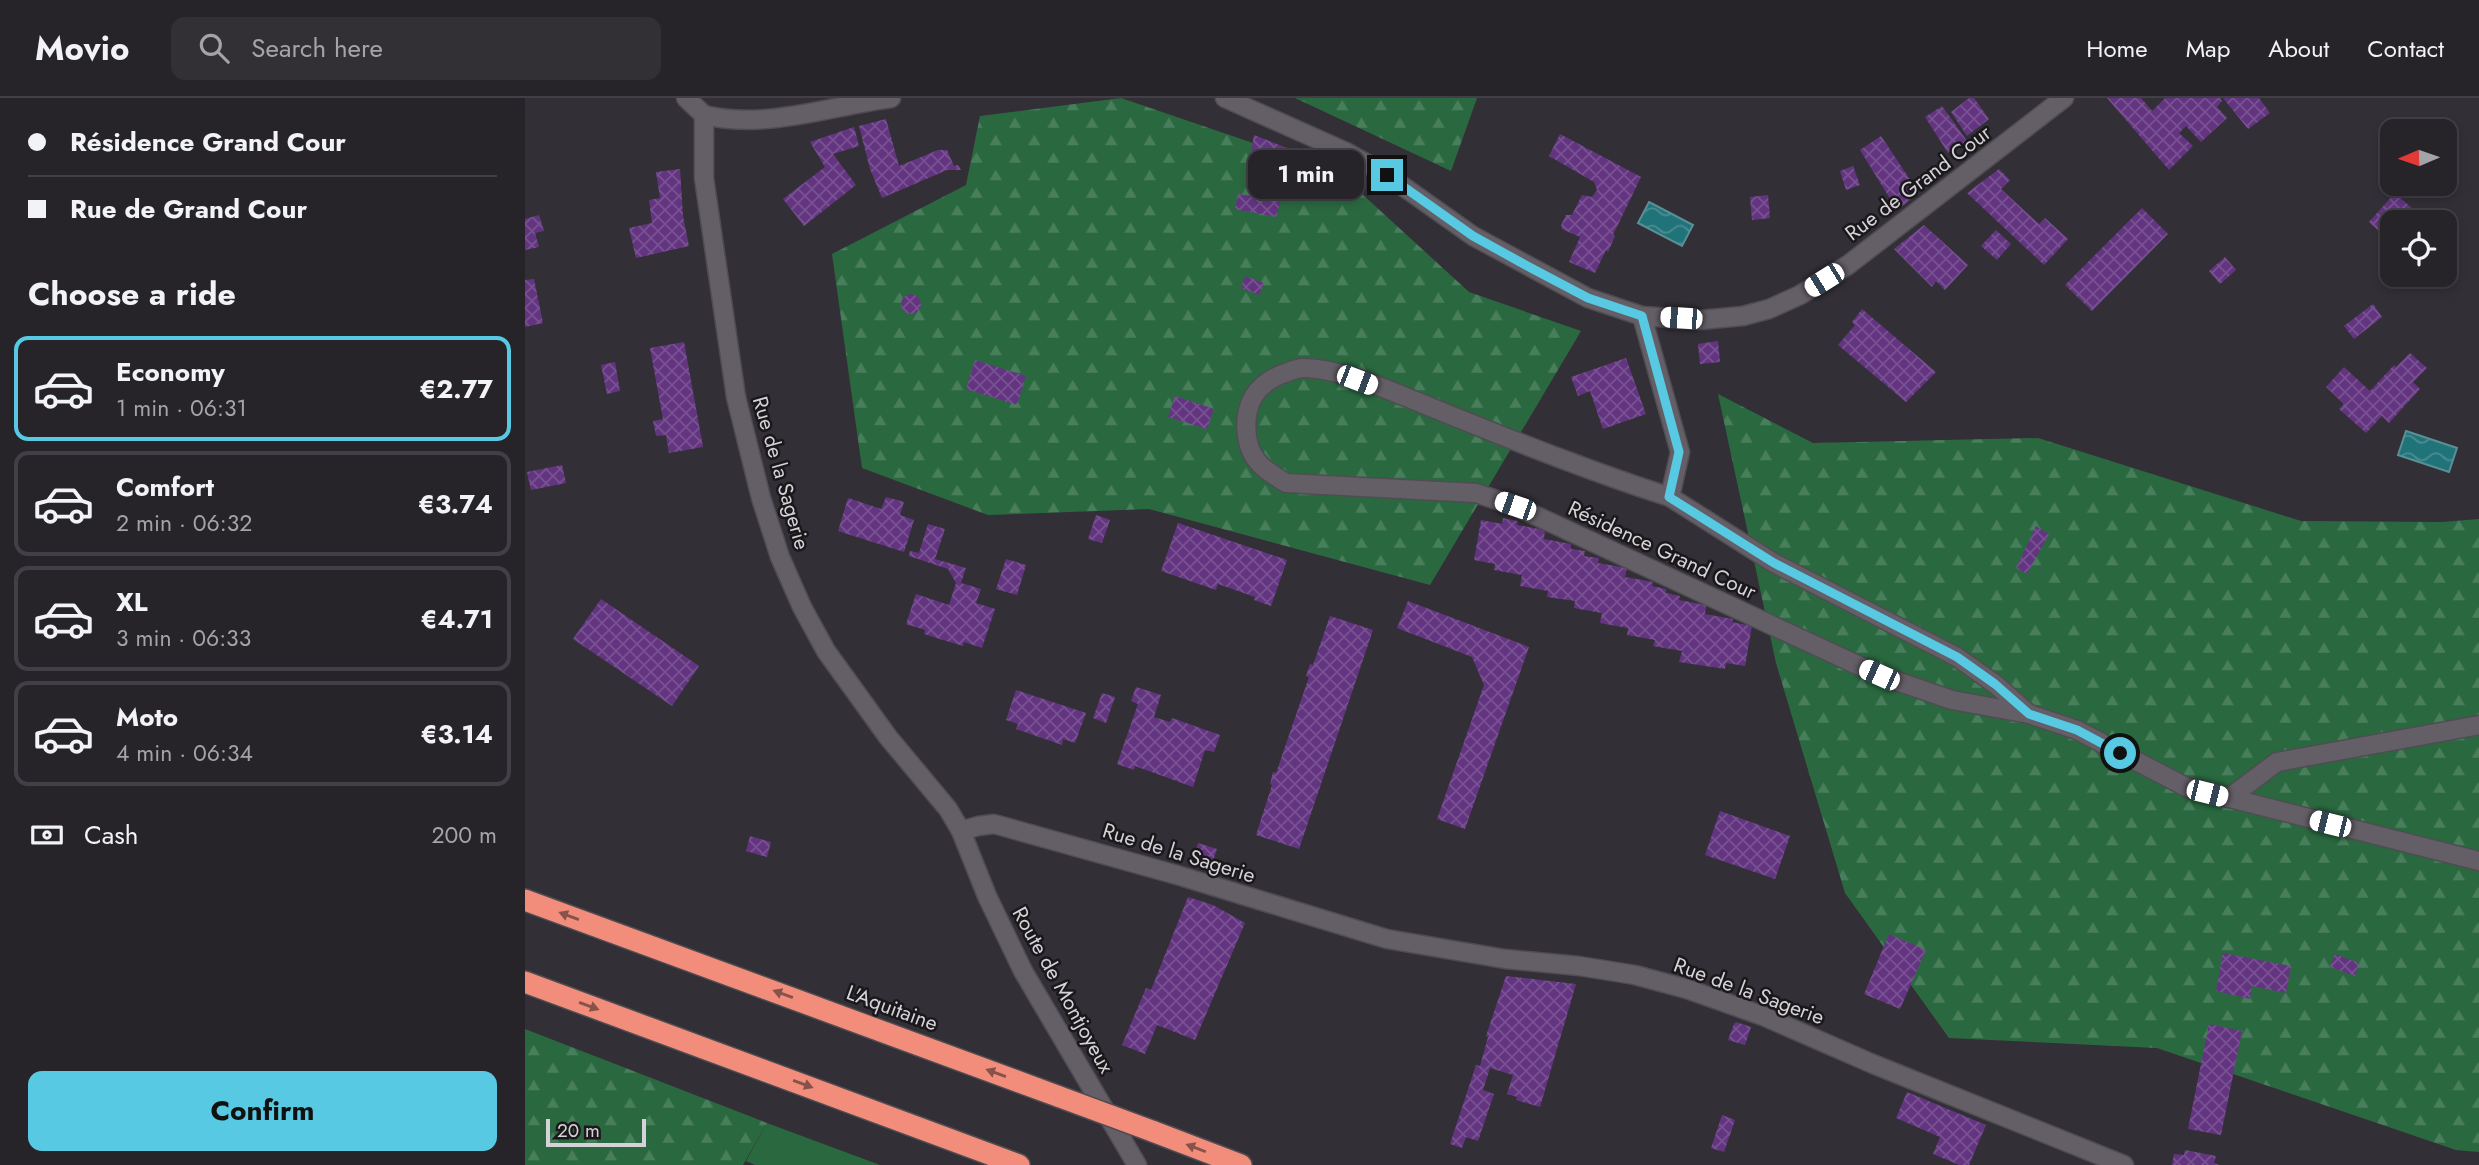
<!DOCTYPE html>
<meta charset="utf-8">
<style>
body{margin:0;font-family:Jost,sans-serif;background:#322f35;color:#f1f3f6;height:100vh;display:flex;flex-direction:column;font-size:26px;white-space:nowrap}
*{box-sizing:border-box;margin:0}
p{font-size:23px;color:#a4a4a8}
.icon{flex:none;width:38px;height:38px;fill:none;stroke:currentColor;stroke-width:2;stroke-linecap:round;stroke-linejoin:round}
.map{position:relative;flex:1;overflow:hidden}
.panel{display:flex;flex-direction:column;background:#262329;width:525px}
.panel>*{flex:none}
.top-card{display:grid;align-content:center;height:154px;padding:0 28px;background:#262329}
.needle{width:46px;rotate:268deg}
.buttons{position:absolute;left:1855px;top:21px;display:grid;gap:14px}
.buttons a{display:grid;place-items:center;width:77px;height:77px;border-radius:14px;background:#262329;box-shadow:0 4px 10px #0003,0 0 0 2px #424046;font-size:35px}
.scale{position:absolute;left:21px;bottom:18px;width:100px;box-sizing:border-box;padding-left:7px;border:4px solid #d6d3d8;border-top:0;font-size:19px;line-height:24px;white-space:nowrap;color:#d6d3d8;-webkit-text-stroke:5px #1a181b;paint-order:stroke}
.end{position:absolute;width:32px;height:32px;margin:-16px;border:9px solid #57c9e2;background:#111;box-shadow:0 0 0 4px #111}
.from{border-radius:50%}
.bubble{position:absolute;height:49px;border-radius:14px;background:#262329;box-shadow:0 4px 10px #0003,0 0 0 2px #424046;font-size:23px;font-weight:700;line-height:49px;text-align:center}
.car{position:absolute;width:21px;height:42px;margin:-21px -10px;border-radius:9px;box-shadow:0 0 5px 2px #0007;background:linear-gradient(#fff 24%,#345 0 40%,#fff 0 76%,#345 0 86%,#fff 0)}
.top-card b{display:flex;align-items:center;gap:24px;height:66px;font-size:26px}
.top-card b+b{border-top:2px solid #424046}
.top-card i{width:18px;height:18px;background:#f1f3f6}
ul{padding:0;list-style:none}
li{display:flex;align-items:center;gap:21px;height:105px;margin:0 14px 10px;padding:0 14px;border:4px solid #424046;border-radius:14px}
li div{flex:1}
li b{display:block;font-size:26px}
li em{font-style:normal;font-weight:700}
li.current{border-color:#57c9e2}
li>.icon{width:63px;height:63px;stroke-width:1.5}
h2{padding:0 28px;font-size:32px;line-height:84px}
.pay{display:flex;align-items:center;gap:18px;height:77px;padding:0 28px;font-size:26px}
.pay p{margin-inline-start:auto}
.primary-button{display:flex;gap:14px;margin-top:auto;padding:14px 28px}
.primary-button a{flex:1;height:80px;border-radius:14px;background:#57c9e2;color:#111;font-size:28px;font-weight:700;line-height:80px;text-align:center}
header{display:flex;align-items:center;gap:42px;box-sizing:border-box;height:98px;padding:0 35px;background:#262329;border-bottom:2px solid #424046}
header strong{font-size:33px}
nav{display:flex;gap:38px;margin-inline-start:auto;font-size:24px}
.search{width:490px;height:63px;background:#322f35;display:flex;align-items:center;gap:18px;box-sizing:border-box;padding:0 24px;border-radius:14px;color:#a4a4a8;font-size:26px}
main{display:flex;flex:1;min-height:0}
.map>svg:first-child{display:block}
</style>
<header>
<strong>Movio</strong>
<div class="search"><svg class="icon" aria-label="search" viewBox="0 0 24 24"><circle cx="10" cy="10" r="6"/><path d="M15 15l6 6"/></svg>Search here</div>
<nav><a>Home</a><a>Map</a><a>About</a><a>Contact</a></nav>
</header>
<main>
<section class="panel">
<div class="top-card">
<b><i class="from"></i>Résidence Grand Cour</b>
<b><i></i>Rue de Grand Cour</b>
</div>
<h2>Choose a ride</h2>
<ul>
<li class="current"><svg class="icon" aria-label="car" viewBox="0 0 24 24"><path d="M5 17H2v-5l4-1 3-4h7l3 4 3 1v5h-3M9 17h6M6 11h13"/><circle cx="7" cy="17" r="2"/><circle cx="17" cy="17" r="2"/></svg><div><b>Economy</b><p>1 min · 06:31</p></div><em>€2.77</em></li>
<li><svg class="icon" aria-label="car" viewBox="0 0 24 24"><path d="M5 17H2v-5l4-1 3-4h7l3 4 3 1v5h-3M9 17h6M6 11h13"/><circle cx="7" cy="17" r="2"/><circle cx="17" cy="17" r="2"/></svg><div><b>Comfort</b><p>2 min · 06:32</p></div><em>€3.74</em></li>
<li><svg class="icon" aria-label="car" viewBox="0 0 24 24"><path d="M5 17H2v-5l4-1 3-4h7l3 4 3 1v5h-3M9 17h6M6 11h13"/><circle cx="7" cy="17" r="2"/><circle cx="17" cy="17" r="2"/></svg><div><b>XL</b><p>3 min · 06:33</p></div><em>€4.71</em></li>
<li><svg class="icon" aria-label="car" viewBox="0 0 24 24"><path d="M5 17H2v-5l4-1 3-4h7l3 4 3 1v5h-3M9 17h6M6 11h13"/><circle cx="7" cy="17" r="2"/><circle cx="17" cy="17" r="2"/></svg><div><b>Moto</b><p>4 min · 06:34</p></div><em>€3.14</em></li>
</ul>
<div class="pay"><svg class="icon" aria-label="cash" viewBox="0 0 24 24"><path d="M3 7h18v10H3z"/><circle cx="12" cy="12" r="2"/></svg>Cash<p>200 m</p></div>
<div class="primary-button"><a>Confirm</a></div>
</section>
<div class="map">
<svg width="1954" height="1067" viewBox="0 0 1954 1067">
<defs>
<pattern id="forest-firs" width="22" height="20" patternUnits="userSpaceOnUse" patternTransform="scale(1.75)"><rect width="22" height="20" fill="#2a6940"/><path d="M5 1l3.5 6h-7zM16 11l3.5 6h-7z" fill="#487e5b"/></pattern>
<pattern id="water-waves" width="16" height="10" patternUnits="userSpaceOnUse" patternTransform="scale(1.75)"><rect width="16" height="10" fill="#21737a"/><path d="M0 5q4-4 8 0t8 0" fill="none" stroke="#4b8c92"/></pattern>
<pattern id="building-cross-hatch" width="8" height="8" patternUnits="userSpaceOnUse" patternTransform="scale(1.75)"><rect width="8" height="8" fill="#633581"/><path d="M0 0l8 8M0 8l8-8" fill="none" stroke="#795192"/></pattern>
</defs>
<rect width="100%" height="100%" fill="#332f37"/>
<path fill="#2a6940" d="M 242,1025 L 355,1067 L 230,1067 L 221,1063 Z"/>
<g fill="url(#forest-firs)">
<path d="M 596,0 L 813,74 L 944,194 L 1056,233 L 905,487 L 624,411 L 463,417 L 337,370 L 307,156 L 441,87 L 455,18 Z"/>
<path d="M 770,0 L 952,0 L 926,73 Z"/>
<path d="M 1193,296 L 1288,345 L 1513,340 L 1776,423 L 1917,424 L 1954,421 L 1954,1054 L 1931,1052 L 1632,950 L 1424,940 L 1320,795 L 1251,565 Z"/>
<path d="M 0,931 L 242,1025 L 218,1067 L 0,1067 Z"/>
</g>
<g fill="url(#water-waves)" stroke="#579096" stroke-width="2">
<path d="M 1124,104 L 1168,127 L 1157,148 L 1113,125 Z"/>
<path d="M 1881,333 L 1932,350 L 1924,374 L 1873,357 Z"/>
</g>
<g fill="url(#building-cross-hatch)">
<path d="M 1444,0 L 1449,0 L 1464,21 L 1442,38 L 1426,14 Z"/>
<path d="M 1582,0 L 1616,0 L 1627,13 L 1640,0 L 1695,0 L 1697,3 L 1692,9 L 1702,20 L 1676,44 L 1661,28 L 1654,35 L 1668,48 L 1644,72 Z"/>
<path d="M 1698,0 L 1734,0 L 1745,15 L 1723,31 Z"/>
<path d="M 1417,8 L 1442,43 L 1423,55 L 1400,19 Z"/>
<path d="M 361,21 L 374,68 L 413,52 L 422,52 L 429,68 L 433,67 L 436,72 L 422,72 L 357,100 L 345,71 L 334,28 Z"/>
<path d="M 329,29 L 334,48 L 308,56 L 331,87 L 279,128 L 258,101 L 300,69 L 285,44 Z"/>
<path d="M 1035,36 L 1116,79 L 1088,137 L 1090,138 L 1083,154 L 1081,152 L 1070,175 L 1044,164 L 1055,139 L 1037,131 L 1036,127 L 1041,117 L 1047,117 L 1057,97 L 1067,99 L 1072,92 L 1069,84 L 1024,58 Z"/>
<path d="M 729,37 L 770,53 L 751,119 L 710,111 L 713,96 L 739,100 L 742,84 L 721,80 Z"/>
<path d="M 1356,38 L 1394,95 L 1372,112 L 1335,52 Z"/>
<path d="M 1328,68 L 1335,87 L 1321,92 L 1315,73 Z"/>
<path d="M 155,71 L 158,118 L 164,148 L 111,160 L 104,130 L 127,125 L 124,102 L 135,100 L 131,74 Z"/>
<path d="M 1474,71 L 1485,82 L 1476,91 L 1514,126 L 1520,120 L 1543,141 L 1519,167 L 1442,95 Z"/>
<path d="M 1870,95 L 1902,124 L 1909,116 L 1918,124 L 1867,124 L 1867,145 L 1844,124 Z"/>
<path d="M 1243,97 L 1245,120 L 1227,122 L 1225,99 Z"/>
<path d="M 1617,110 L 1643,136 L 1567,213 L 1540,187 Z"/>
<path d="M 14,117 L 19,133 L 10,135 L 14,149 L 0,152 L 0,121 Z"/>
<path d="M 1399,127 L 1443,167 L 1420,192 L 1411,183 L 1407,189 L 1369,151 Z"/>
<path d="M 1471,132 L 1486,146 L 1472,162 L 1456,148 Z"/>
<path d="M 1700,159 L 1711,172 L 1695,186 L 1684,173 Z"/>
<path d="M 720,178 L 739,185 L 734,197 L 716,190 Z"/>
<path d="M 9,181 L 18,225 L 0,229 L 0,182 Z"/>
<circle cx="386" cy="206" r="10"/>
<path d="M 1848,206 L 1857,219 L 1829,241 L 1819,228 Z"/>
<path d="M 1337,211 L 1411,274 L 1381,304 L 1313,247 L 1330,227 L 1327,224 Z"/>
<path d="M 1193,243 L 1195,264 L 1175,266 L 1173,246 Z"/>
<path d="M 159,244 L 178,349 L 144,355 L 141,337 L 131,338 L 128,323 L 138,321 L 125,250 Z"/>
<path d="M 1885,255 L 1902,270 L 1888,284 L 1895,291 L 1864,325 L 1857,318 L 1841,335 L 1814,311 L 1819,306 L 1801,289 L 1819,269 L 1845,293 L 1869,267 L 1871,269 Z"/>
<path d="M 1101,260 L 1121,316 L 1078,331 L 1065,293 L 1053,298 L 1046,279 Z"/>
<path d="M 450,262 L 501,278 L 492,307 L 441,291 Z"/>
<path d="M 90,264 L 95,293 L 82,296 L 76,267 Z"/>
<path d="M 650,298 L 689,311 L 682,331 L 643,319 Z"/>
<path d="M 37,367 L 41,385 L 6,392 L 2,374 Z"/>
<path d="M 361,399 L 379,404 L 375,417 L 389,422 L 379,454 L 313,433 L 323,400 L 356,411 Z"/>
<path d="M 571,417 L 585,422 L 577,445 L 563,441 Z"/>
<path d="M 978,420 L 993,423 L 992,427 L 1020,432 L 1019,441 L 1046,446 L 1046,451 L 1060,453 L 1059,458 L 1074,460 L 1073,465 L 1102,470 L 1100,479 L 1128,484 L 1127,488 L 1141,491 L 1141,495 L 1155,498 L 1154,502 L 1181,507 L 1180,516 L 1208,521 L 1207,524 L 1227,528 L 1220,568 L 1201,565 L 1200,571 L 1154,564 L 1157,553 L 1128,548 L 1130,542 L 1102,537 L 1103,530 L 1075,525 L 1077,515 L 1049,510 L 1050,503 L 1022,499 L 1023,493 L 995,488 L 997,477 L 969,472 L 970,466 L 949,462 L 956,422 L 977,426 Z"/>
<path d="M 653,425 L 762,462 L 746,508 L 729,502 L 730,499 L 693,486 L 691,492 L 636,473 Z"/>
<path d="M 403,426 L 420,431 L 410,461 L 441,470 L 436,485 L 456,491 L 451,505 L 470,511 L 457,550 L 439,544 L 438,548 L 418,542 L 399,536 L 400,532 L 381,526 L 391,496 L 424,507 L 431,485 L 423,471 L 384,458 L 385,453 L 394,455 Z"/>
<path d="M 1511,428 L 1524,436 L 1502,476 L 1491,470 Z"/>
<path d="M 481,461 L 501,467 L 492,497 L 471,491 Z"/>
<path d="M 76,501 L 174,568 L 147,608 L 48,541 Z"/>
<path d="M 883,503 L 1004,549 L 940,731 L 912,721 L 959,587 L 947,559 L 872,530 Z"/>
<path d="M 805,518 L 848,532 L 774,751 L 731,737 L 747,687 L 745,686 L 748,674 L 751,675 L 784,579 L 781,578 L 785,566 L 788,567 Z"/>
<path d="M 611,589 L 636,597 L 629,619 L 645,624 L 647,620 L 695,637 L 689,654 L 680,652 L 668,689 L 610,668 L 609,672 L 592,666 L 613,606 L 606,603 Z"/>
<path d="M 491,592 L 561,615 L 550,645 L 538,641 L 537,647 L 491,631 L 493,626 L 481,622 Z"/>
<path d="M 577,595 L 590,599 L 581,625 L 568,620 Z"/>
<path d="M 1195,713 L 1265,738 L 1250,781 L 1180,757 Z"/>
<path d="M 225,738 L 246,744 L 242,759 L 221,753 Z"/>
<path d="M 673,745 L 692,751 L 688,763 L 669,757 Z"/>
<path d="M 663,799 L 688,807 L 720,825 L 670,942 L 632,927 L 620,956 L 597,947 L 621,890 L 626,892 Z"/>
<path d="M 1364,836 L 1401,852 L 1375,911 L 1339,896 Z"/>
<path d="M 1698,855 L 1766,868 L 1761,895 L 1727,888 L 1725,901 L 1691,893 Z"/>
<path d="M 1810,856 L 1834,865 L 1830,878 L 1805,869 Z"/>
<path d="M 981,878 L 1051,886 L 1015,1009 L 991,1002 L 992,999 L 982,996 L 988,977 L 965,970 L 958,992 L 969,996 L 953,1043 L 941,1039 L 937,1050 L 925,1046 L 951,967 L 955,968 L 963,939 L 961,938 Z"/>
<path d="M 1211,924 L 1226,929 L 1220,947 L 1203,942 L 1209,926 Z"/>
<path d="M 1684,926 L 1717,933 L 1696,1037 L 1663,1031 Z"/>
<path d="M 1382,994 L 1461,1027 L 1444,1067 L 1434,1067 L 1408,1056 L 1415,1039 L 1371,1020 Z"/>
<path d="M 1197,1017 L 1210,1022 L 1199,1054 L 1186,1050 Z"/>
<path d="M 1660,1052 L 1691,1058 L 1689,1065 L 1695,1067 L 1647,1067 L 1649,1056 L 1659,1057 Z"/>
</g>
<g fill="none" stroke-linecap="round" stroke-linejoin="round">
<defs>
<g id="minor">
<path d="M 700,0 L 821,54 L 862,77 L 948,138 L 1063,200 L 1117,218 L 1175,222 L 1218,218 L 1244,211 L 1275,197 L 1323,167 L 1539,0"/>
<path d="M 179,17 C 240,32 305,8 366,0"/>
<path d="M 1117,218 L 1155,354 L 1145,399 C 1070,375 997,346 925,317 C 884,301 820,270 778,270 C 773,270 768,272 763,274 C 731,284 718,306 722,338 C 725,363 741,373 761,385 L 951,395 L 990,408 L 1354,577 L 1427,602 L 1504,616 L 1552,632 L 1661,689 L 1954,763"/>
<path d="M 1145,399 L 1249,465 L 1432,559 L 1470,586 L 1504,616"/>
<path d="M 1704,700 L 1752,664 L 1954,627"/>
</g>
<g id="tertiary">
<path d="M 161,0 L 179,17 L 179,80 L 211,299 L 236,400 L 255,459 L 277,509 L 301,553 L 363,639 L 423,711 L 436,733 L 462,798 L 498,873 L 612,1067"/>
<path d="M 436,733 L 453,728 L 469,726 L 652,777 L 862,841 L 980,861 L 1054,868 L 1110,877 L 1162,891 L 1238,918 L 1348,966 L 1599,1067"/>
</g>
<g id="motorway">
<path d="M 0,802 L 535,999"/>
<path d="M 0,884 L 494,1067"/>
<path d="M 627,1033 L 716,1067"/>
</g>
</defs>
<use href="#minor" stroke="#4f4c52" stroke-width="21"/>
<use href="#tertiary" stroke="#4f4c52" stroke-width="21"/>
<use href="#motorway" stroke="#4f4c52" stroke-width="24"/>
<use href="#minor" stroke="#645f67" stroke-width="18"/>
<use href="#tertiary" stroke="#645f67" stroke-width="18"/>
<use href="#motorway" stroke="#f18d7a" stroke-width="21"/>
<defs>
<path id="motorway-bridge" d="M 535,999 L 627,1033"/>
</defs>
<use href="#motorway-bridge" stroke="#4f4c52" stroke-width="24" stroke-linecap="butt"/>
<use href="#motorway-bridge" stroke="#f18d7a" stroke-width="21"/>
</g>
<defs><path id="oneway-solid" d="M-6-.8H1V-3.2L6.5 0L1 3.2V.8H-6Z" transform="scale(1.75)"/></defs>
<g fill="#86524a">
<use href="#oneway-solid" transform="translate(44 818) rotate(-160)"/>
<use href="#oneway-solid" transform="translate(258 896) rotate(-160)"/>
<use href="#oneway-solid" transform="translate(64 908) rotate(20)"/>
<use href="#oneway-solid" transform="translate(471 975) rotate(-160)"/>
<use href="#oneway-solid" transform="translate(278 986) rotate(20)"/>
<use href="#oneway-solid" transform="translate(671 1050) rotate(-159)"/>
</g>
<g fill="none" stroke-linecap="round" stroke-linejoin="round">
<path stroke="#57c9e2" stroke-width="9" d="M 862,77 L 948,138 L 1006,170 L 1063,200 L 1117,218 L 1154,354 L 1144,399 L 1249,465 L 1432,559 L 1470,586 L 1504,616 L 1552,632 L 1595,655"/>
</g>
<g text-anchor="middle" dominant-baseline="central" stroke-width="5" stroke-linejoin="round" paint-order="stroke">
<g font-size="21" fill="#d6d3d8" stroke="#1a181b">
<text transform="translate(1393 85) rotate(-37)">Rue de Grand Cour</text>
<text transform="translate(256 375) rotate(74)">Rue de la Sagerie</text>
<text transform="translate(1137 452) rotate(25)">Résidence Grand Cour</text>
<text transform="translate(654 755) rotate(17)">Rue de la Sagerie</text>
<text transform="translate(538 892) rotate(61)">Route de Montjoyeux</text>
<text transform="translate(1224 893) rotate(20)">Rue de la Sagerie</text>
<text transform="translate(367 910) rotate(20)">L'Aquitaine</text>
</g>
</g>
</svg>
<div class="buttons">
<a><svg class="needle" viewBox="-14 -14 28 28"><path d="M0-13l5 13h-10z" fill="#e53935"/><path d="M0 13l5-13h-10z" fill="#a4a4a8"/></svg></a>
<a><svg class="icon" aria-label="locate" viewBox="0 0 24 24"><circle cx="12" cy="12" r="6"/><path d="M12 2v4M12 18v4M2 12h4M18 12h4"/></svg></a>
</div>
<div class="scale">20 m</div>
<i class="end from" style="left:1595px;top:655px"></i>
<i class="end" style="left:862px;top:77px"></i>
<div class="bubble" style="left:723px;top:52px;width:116px">1 min</div>
<i class="car" style="left:1299px;top:182px;rotate:238deg"></i>
<i class="car" style="left:1156px;top:220px;rotate:274deg"></i>
<i class="car" style="left:832px;top:282px;rotate:111deg"></i>
<i class="car" style="left:990px;top:408px;rotate:289deg"></i>
<i class="car" style="left:1354px;top:577px;rotate:294deg"></i>
<i class="car" style="left:1682px;top:695px;rotate:104deg"></i>
<i class="car" style="left:1805px;top:726px;rotate:284deg"></i>
</div>
</main>
